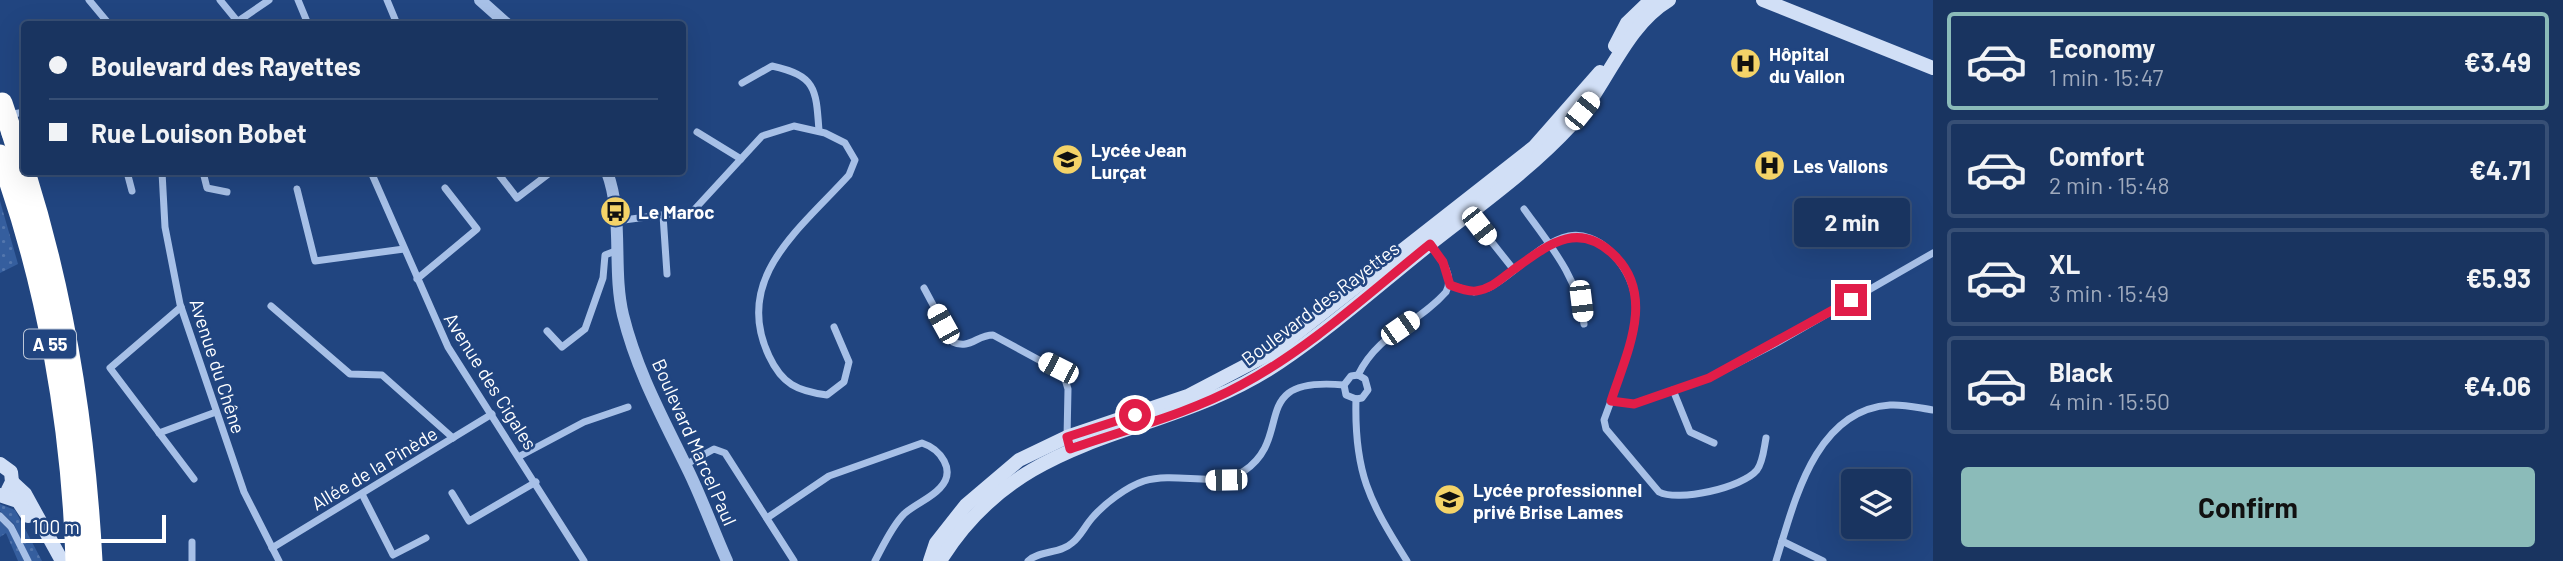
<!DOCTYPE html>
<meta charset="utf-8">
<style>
body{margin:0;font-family:Barlow,sans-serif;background:#263f69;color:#f1f3f6;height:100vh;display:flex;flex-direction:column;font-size:26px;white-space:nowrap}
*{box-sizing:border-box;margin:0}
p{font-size:23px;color:#9faabd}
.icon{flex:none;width:38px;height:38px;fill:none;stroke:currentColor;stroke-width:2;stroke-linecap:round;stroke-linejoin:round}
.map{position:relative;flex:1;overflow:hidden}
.side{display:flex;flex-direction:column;background:#193460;width:630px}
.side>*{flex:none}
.banner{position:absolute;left:21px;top:21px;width:665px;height:154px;border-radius:7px;box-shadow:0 7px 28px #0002,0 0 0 2px #374f75;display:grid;align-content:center;height:154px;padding:0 28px;background:#193460}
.buttons{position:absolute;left:1841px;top:469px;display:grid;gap:14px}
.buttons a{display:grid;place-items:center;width:70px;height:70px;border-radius:7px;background:#193460;box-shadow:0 7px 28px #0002,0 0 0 2px #374f75;font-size:35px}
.scale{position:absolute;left:21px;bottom:18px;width:145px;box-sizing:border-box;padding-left:7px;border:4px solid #fff;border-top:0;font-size:19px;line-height:24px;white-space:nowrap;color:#fff;-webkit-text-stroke:5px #214580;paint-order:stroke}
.end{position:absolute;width:32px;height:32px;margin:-16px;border:9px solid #e11d48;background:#fff;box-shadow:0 0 0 4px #fff}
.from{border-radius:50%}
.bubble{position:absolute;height:49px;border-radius:7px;background:#193460;box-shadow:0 7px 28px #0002,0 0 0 2px #374f75;font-size:23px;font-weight:700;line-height:49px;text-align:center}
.car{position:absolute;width:21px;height:42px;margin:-21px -10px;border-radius:9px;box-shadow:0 0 5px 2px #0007;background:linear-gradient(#fff 24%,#345 0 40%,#fff 0 76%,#345 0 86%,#fff 0)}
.banner b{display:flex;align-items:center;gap:24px;height:66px;font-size:26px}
.banner b+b{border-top:2px solid #374f75}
.banner i{width:18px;height:18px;background:#f1f3f6}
ul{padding:12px 0 0;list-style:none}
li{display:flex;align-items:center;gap:21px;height:98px;margin:0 14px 10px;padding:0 14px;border:4px solid #374f75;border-radius:7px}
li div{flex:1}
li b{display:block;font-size:26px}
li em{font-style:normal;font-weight:700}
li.current{border-color:#8bbbb9}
li>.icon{width:63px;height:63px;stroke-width:1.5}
.action{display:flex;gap:14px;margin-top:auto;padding:14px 28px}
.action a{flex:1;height:80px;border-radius:7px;background:#8bbbb9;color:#111;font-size:28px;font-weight:700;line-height:80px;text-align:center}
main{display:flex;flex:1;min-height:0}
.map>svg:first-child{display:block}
</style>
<main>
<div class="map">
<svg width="1933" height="561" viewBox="0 0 1933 561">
<defs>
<pattern id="grass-dots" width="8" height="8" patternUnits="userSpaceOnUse" patternTransform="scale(1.75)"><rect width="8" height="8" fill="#355e9e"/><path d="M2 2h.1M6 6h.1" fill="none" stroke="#5376ad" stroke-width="1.8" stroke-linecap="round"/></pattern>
</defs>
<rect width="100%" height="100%" fill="#214580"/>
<g fill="url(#grass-dots)">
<path d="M 0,201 L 18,264 L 0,273 Z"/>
<path d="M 0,504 L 15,510 L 42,561 L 30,561 L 14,524 L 0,511 Z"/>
<path d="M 0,521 L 9,530 L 24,561 L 18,561 L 6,533 L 0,537 Z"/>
</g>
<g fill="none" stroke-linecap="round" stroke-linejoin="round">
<g stroke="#a7c0e7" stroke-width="7">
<path d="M 89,0 L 109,24"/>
<path d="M 220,0 L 238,22"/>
<path d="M 298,0 L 308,24"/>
<path d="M 387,0 L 397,24"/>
<path d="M 234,24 L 269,0"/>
<path d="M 742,83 L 772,66 C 816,76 816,88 819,131"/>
<path d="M 8,115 L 24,112"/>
<path d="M 697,132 L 741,159"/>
<path d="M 127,172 L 132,191"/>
<path d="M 162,172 L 165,227 L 180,304 L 244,492 L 279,561"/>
<path d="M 203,172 L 207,188 L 227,192"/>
<path d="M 371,172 L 448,347 L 584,561"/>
<path d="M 497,172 L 517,198 L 551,172"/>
<path d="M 297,189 L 315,261 L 404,249"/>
<path d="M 1524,209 C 1550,245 1579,279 1584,324"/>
<path d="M 663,215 L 667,274"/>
<path d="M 616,221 L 693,211 L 762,136 L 794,126 L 825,133 L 845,143 L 855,160 L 849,175 C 801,228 732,278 769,356 C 782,384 797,391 827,395 L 844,382 L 849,362 L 834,327"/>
<path d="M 1479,226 L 1514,270"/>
<path d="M 417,279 L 477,229 L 445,188"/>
<path d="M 1450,285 L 1474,292 L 1488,288 C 1515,275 1538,243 1569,236 C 1583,233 1598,240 1608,249 C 1658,298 1629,343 1611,401 L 1634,404 L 1709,378 L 1773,345 L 1933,253"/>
<path d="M 924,288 L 953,342 C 969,350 977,335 993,335 L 1063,373 L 1068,389 L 1067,438"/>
<path d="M 271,306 L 350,374 L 382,375 L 453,438"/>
<path d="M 181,307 L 110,368 L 194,479"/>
<path d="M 547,331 L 562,347 L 585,329 L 603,278 L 605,255 L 618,250"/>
<path d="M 1358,375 C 1379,332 1417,325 1446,292 C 1455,275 1440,258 1430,245"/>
<path d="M 1673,390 L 1690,432 L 1714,443"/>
<path d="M 1356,399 C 1354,472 1369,501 1407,561"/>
<path d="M 1356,399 L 1346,395 L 1344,385 L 1351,376 L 1358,375"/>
<path d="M 1356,399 L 1362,398 L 1368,390 L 1365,379 L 1358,375"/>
<path d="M 1611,401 L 1604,420 L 1606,429 L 1659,492 C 1678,502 1742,488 1757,470 C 1763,462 1764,448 1766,438"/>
<path d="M 159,433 L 216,412"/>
<path d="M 520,456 L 584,422 L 628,407"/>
<path d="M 685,465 L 714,449 L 725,453 L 794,561"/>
<path d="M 452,493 L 469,521 L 536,482"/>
<path d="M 362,494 L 393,555 L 426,538"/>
<path d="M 0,516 L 11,527 L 28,561"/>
<path d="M 767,518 L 829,476 L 922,443 C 940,449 957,470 940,488 C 930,499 915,504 904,514 C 892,526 883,546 875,561"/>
<path d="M 1782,541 L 1823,561"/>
<path d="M 192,542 L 192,561"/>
<path d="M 272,548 L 492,414"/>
<path d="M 1028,561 C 1040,550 1060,554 1072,543 C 1080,537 1085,526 1092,518 C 1104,504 1126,487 1144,481 C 1178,471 1217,489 1244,471 C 1296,436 1245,376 1344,385"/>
<path d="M 1776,561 C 1794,504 1814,410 1890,405 C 1904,404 1919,408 1933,410"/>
</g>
<g stroke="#a7c0e7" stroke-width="12">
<path d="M 480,0 L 507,24"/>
<path d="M 607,172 C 624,217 612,269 623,315 C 637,372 664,420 689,472 C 703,501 714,532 727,561"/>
</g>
<g stroke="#d1dff6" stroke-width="14">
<path d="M 1763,0 L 1933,68"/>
<path d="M 1615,46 L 1627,23 L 1651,0"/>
<path d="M 0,464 L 11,472 L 12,482 L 8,490"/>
<path d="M 12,482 L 25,494 L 62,561"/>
<path d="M 0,495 L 18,501 L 28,516"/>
<path d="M 930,561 L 936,543 L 966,505 L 1019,460 L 1067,437 L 1188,396 L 1274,351 L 1534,147 L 1600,72"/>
<path d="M 940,561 C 1025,423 1160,443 1280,362 C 1333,326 1381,283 1430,244 C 1478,206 1530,170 1572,124 C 1607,86 1624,27 1669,0"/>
</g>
<g stroke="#fff" stroke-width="21">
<path d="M 12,133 L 24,171"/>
<path d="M 0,155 C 47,282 72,426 76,561"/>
<path d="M 25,172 C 65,299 85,428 92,561"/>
</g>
<path stroke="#fff" stroke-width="21" d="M 2,103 L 12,133"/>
</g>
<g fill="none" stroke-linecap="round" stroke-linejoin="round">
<path stroke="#e11d48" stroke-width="9" d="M 1135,415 L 1067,437 L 1070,449 C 1127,429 1188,414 1241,385 C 1309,349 1369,293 1430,244 L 1443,262 L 1450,285 C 1458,288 1468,292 1476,291 C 1491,289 1501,279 1513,270 C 1548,245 1578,219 1615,256 C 1656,297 1626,354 1611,401 L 1634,404 L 1709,378 L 1851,300"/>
</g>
<defs>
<symbol id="hospital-disc" viewBox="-11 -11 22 22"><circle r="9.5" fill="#f4d368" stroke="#214580"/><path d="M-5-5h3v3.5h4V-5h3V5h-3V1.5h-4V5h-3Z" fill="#111"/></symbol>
<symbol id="school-disc" viewBox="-11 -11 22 22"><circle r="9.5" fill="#f4d368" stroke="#214580"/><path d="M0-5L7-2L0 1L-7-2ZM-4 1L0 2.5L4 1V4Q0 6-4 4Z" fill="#111"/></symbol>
<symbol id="bus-disc" viewBox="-11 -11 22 22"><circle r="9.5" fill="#f4d368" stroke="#214580"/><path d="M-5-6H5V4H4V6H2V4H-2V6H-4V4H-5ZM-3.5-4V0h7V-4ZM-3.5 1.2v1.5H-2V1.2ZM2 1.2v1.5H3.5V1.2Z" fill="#111"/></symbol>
</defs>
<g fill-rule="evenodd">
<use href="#hospital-disc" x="1728" y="46" width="35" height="35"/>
<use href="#school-disc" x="1050" y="142" width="35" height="35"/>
<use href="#hospital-disc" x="1752" y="148" width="35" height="35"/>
<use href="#bus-disc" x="598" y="194" width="35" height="35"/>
<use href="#school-disc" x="1432" y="482" width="35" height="35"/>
</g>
<g text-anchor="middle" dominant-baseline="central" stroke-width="5" stroke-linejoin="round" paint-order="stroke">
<rect fill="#214580" stroke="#bcc7d9" stroke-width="2" x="24" y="329.5" width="52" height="29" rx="5"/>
<g font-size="18" font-weight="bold" fill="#fff">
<text x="50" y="344">A 55</text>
</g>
<g font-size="19" font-weight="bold" fill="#fff" stroke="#214580" text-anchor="start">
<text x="1769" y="53">Hôpital<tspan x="1769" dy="22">du Vallon</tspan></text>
<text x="1091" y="149">Lycée Jean<tspan x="1091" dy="22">Lurçat</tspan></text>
<text x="1793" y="165">Les Vallons</text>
<text x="638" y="211">Le Maroc</text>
<text x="1473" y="489">Lycée professionnel<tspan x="1473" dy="22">privé Brise Lames</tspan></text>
</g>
<g font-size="19" fill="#fff" stroke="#214580">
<text transform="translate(1320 303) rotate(-37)">Boulevard des Rayettes</text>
<text transform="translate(218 366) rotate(72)">Avenue du Chêne</text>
<text transform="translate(491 381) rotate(58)">Avenue des Cigales</text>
<text transform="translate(695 442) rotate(66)">Boulevard Marcel Paul</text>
<text transform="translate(374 468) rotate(-31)">Allée de la Pinède</text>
</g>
</g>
</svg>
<div class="buttons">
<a><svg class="icon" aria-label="layers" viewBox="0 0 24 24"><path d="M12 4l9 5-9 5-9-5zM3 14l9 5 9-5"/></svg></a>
</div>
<div class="scale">100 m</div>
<i class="end from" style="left:1135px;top:415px"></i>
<i class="end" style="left:1851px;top:300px"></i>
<div class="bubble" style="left:1794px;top:198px;width:116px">2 min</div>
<i class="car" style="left:1582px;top:111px;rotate:39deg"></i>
<i class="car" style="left:1479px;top:226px;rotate:142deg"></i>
<i class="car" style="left:1581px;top:301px;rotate:173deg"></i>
<i class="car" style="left:943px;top:324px;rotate:331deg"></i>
<i class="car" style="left:1400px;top:328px;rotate:55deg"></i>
<i class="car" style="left:1058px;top:368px;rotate:297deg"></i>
<i class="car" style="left:1226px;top:480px;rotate:269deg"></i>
<div class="banner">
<b><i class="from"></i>Boulevard des Rayettes</b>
<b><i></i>Rue Louison Bobet</b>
</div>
</div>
<section class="side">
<ul>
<li class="current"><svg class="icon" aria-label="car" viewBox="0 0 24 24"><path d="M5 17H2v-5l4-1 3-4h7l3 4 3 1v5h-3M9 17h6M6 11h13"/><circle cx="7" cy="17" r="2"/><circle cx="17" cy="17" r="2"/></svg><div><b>Economy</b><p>1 min · 15:47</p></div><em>€3.49</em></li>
<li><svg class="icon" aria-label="car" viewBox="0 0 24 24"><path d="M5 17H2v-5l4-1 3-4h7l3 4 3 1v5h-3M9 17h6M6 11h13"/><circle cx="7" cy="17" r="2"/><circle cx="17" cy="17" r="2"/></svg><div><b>Comfort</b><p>2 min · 15:48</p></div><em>€4.71</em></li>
<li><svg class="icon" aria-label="car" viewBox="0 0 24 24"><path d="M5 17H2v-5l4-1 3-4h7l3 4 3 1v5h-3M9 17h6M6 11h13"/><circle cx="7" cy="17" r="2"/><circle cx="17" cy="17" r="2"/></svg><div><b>XL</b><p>3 min · 15:49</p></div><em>€5.93</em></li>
<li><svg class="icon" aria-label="car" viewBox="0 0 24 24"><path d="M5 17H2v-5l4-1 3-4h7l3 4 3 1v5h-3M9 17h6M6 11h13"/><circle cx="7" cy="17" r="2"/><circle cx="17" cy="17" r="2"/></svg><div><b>Black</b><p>4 min · 15:50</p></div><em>€4.06</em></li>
</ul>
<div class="action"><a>Confirm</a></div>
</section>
</main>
